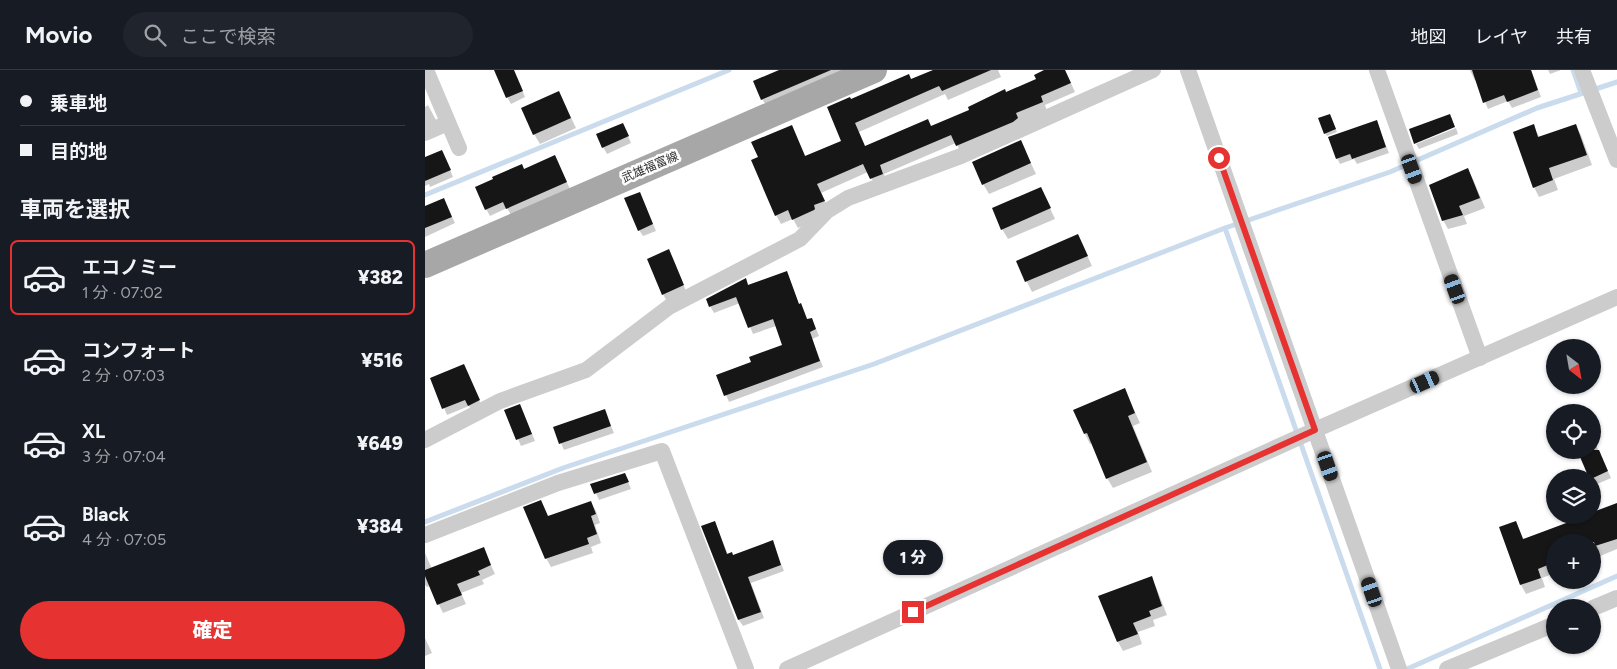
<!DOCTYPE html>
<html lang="ja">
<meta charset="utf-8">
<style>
body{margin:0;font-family:Figtree,"Noto Sans JP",sans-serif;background:#20242c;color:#f1f3f6;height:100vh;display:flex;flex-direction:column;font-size:19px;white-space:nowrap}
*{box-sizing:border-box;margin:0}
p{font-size:16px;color:#9ea1a6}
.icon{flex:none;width:28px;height:28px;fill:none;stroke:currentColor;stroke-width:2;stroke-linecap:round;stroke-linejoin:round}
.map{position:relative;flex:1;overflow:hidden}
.panel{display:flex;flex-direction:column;background:#171b24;width:425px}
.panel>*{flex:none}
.banner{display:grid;align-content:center;height:110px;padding:0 20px;background:#171b24}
.needle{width:32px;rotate:149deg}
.fabs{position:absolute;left:1121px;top:269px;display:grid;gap:10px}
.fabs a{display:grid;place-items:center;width:55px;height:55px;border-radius:50%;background:#171b24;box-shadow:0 1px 4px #0004;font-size:25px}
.end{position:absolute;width:22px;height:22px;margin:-11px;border:6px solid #e63231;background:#fff;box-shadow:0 0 0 2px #fff}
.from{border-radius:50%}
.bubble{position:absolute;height:35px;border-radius:18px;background:#171b24;box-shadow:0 1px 4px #0004;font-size:16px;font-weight:800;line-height:35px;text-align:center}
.car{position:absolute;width:15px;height:30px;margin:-15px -8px;border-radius:6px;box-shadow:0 0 4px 1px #0007;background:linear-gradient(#222 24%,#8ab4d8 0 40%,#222 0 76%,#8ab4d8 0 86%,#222 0)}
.banner b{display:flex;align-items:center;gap:18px;height:48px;font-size:19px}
.banner b+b{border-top:1px solid #363941}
.banner i{width:12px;height:12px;background:#f1f3f6}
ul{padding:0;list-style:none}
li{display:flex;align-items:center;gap:15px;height:75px;margin:0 10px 8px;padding:0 10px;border:2px solid transparent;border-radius:8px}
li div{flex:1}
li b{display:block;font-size:19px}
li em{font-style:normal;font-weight:800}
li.selected{border-color:#e63231}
li>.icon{width:45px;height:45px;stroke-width:1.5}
h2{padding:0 20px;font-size:22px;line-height:60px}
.button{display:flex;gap:10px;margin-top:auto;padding:10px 20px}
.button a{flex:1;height:58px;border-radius:30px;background:#e63231;color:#fff;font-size:20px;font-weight:800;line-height:58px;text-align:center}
header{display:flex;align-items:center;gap:30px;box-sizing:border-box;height:70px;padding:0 25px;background:#171b24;border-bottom:1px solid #363941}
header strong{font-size:24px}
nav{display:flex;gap:28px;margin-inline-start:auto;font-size:18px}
.search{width:350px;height:45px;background:#20242c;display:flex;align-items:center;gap:12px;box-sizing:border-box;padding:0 18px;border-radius:28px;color:#9ea1a6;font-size:19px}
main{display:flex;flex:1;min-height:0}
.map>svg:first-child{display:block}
</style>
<header>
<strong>Movio</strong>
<div class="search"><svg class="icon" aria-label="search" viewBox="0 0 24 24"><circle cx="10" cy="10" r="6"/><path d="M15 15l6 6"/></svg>ここで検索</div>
<nav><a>地図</a><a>レイヤ</a><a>共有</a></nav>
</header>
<main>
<section class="panel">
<div class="banner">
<b><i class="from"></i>乗車地</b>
<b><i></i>目的地</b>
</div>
<h2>車両を選択</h2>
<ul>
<li class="selected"><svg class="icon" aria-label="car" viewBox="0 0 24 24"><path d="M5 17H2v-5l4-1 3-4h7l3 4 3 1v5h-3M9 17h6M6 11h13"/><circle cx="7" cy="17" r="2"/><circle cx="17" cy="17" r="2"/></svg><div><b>エコノミー</b><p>1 分 · 07:02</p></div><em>¥382</em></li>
<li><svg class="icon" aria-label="car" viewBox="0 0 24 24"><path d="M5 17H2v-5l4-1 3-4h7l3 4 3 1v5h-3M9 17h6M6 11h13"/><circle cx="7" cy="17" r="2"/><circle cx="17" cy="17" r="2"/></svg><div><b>コンフォート</b><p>2 分 · 07:03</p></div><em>¥516</em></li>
<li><svg class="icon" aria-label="car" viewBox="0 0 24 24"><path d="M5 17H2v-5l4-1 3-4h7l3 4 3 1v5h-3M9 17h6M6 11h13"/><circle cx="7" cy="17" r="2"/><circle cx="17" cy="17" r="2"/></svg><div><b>XL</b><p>3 分 · 07:04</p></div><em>¥649</em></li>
<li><svg class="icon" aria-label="car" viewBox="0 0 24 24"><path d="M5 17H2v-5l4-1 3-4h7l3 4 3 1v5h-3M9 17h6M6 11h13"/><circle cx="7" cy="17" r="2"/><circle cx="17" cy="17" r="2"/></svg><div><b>Black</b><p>4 分 · 07:05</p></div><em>¥384</em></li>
</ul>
<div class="button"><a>確定</a></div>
</section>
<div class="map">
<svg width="1192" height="599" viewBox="0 0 1192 599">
<rect width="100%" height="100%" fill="#fff"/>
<g fill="#0003">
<path d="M 357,0 L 426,0 L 341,35 L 337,29 Z"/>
<path d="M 511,0 L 573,0 L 576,7 L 523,30 L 520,24 L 434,62 L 440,77 L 506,57 L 612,10 L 622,0 L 640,0 L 650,22 L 620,35 L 622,41 L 537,84 L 531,73 L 459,104 L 462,113 L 451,117 L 443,102 L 396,123 L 404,140 L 394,148 L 373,158 L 368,149 L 356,154 L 351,145 L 334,88 L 367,57 L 381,87 L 418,71 L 425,30 L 486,11 Z"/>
<path d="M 1045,0 L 1106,0 L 1116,27 L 1087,38 L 1083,31 L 1063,39 L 1051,10 L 1050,11 Z"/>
<path d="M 1123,0 L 1136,0 L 1125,4 Z"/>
<path d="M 92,8 L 100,27 L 86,34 L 82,27 Z"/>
<path d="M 134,22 L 151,58 L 115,74 L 109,64 Z"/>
<path d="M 3,35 L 12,52 L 0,60 L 0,37 Z"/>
<path d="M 906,48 L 912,62 L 902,66 L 900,63 Z"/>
<path d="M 951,51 L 964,83 L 932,94 L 929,89 L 915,94 L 912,88 Z"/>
<path d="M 1150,55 L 1156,65 L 1167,95 L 1129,109 L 1133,120 L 1114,127 L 1109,117 L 1108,56 L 1115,68 Z"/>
<path d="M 1031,58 L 1033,64 L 994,79 L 991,74 Z"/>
<path d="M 201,61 L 206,73 L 182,84 L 178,77 Z"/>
<path d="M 596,72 L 611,104 L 564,124 L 558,114 Z"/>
<path d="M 20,88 L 28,107 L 5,117 L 4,114 L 0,116 L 0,89 Z"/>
<path d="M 133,94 L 145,119 L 86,145 L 82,138 L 65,146 L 61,139 Z"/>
<path d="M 1043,100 L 1048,109 L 1060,138 L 1039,146 L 1042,154 L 1023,159 L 1018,150 Z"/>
<path d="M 616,119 L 630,149 L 583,169 L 577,159 Z"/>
<path d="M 218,130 L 231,161 L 218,166 L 214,160 Z"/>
<path d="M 22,136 L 30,153 L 0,167 L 0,138 Z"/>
<path d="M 653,166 L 667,196 L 607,222 L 592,192 Z"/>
<path d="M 247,186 L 261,221 L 241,230 L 238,224 Z"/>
<path d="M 361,202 L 374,235 L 376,234 L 379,241 L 383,251 L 386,249 L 390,256 L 394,266 L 387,269 L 398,297 L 304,332 L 293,306 L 328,293 L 359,275 L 351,256 L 328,264 L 315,233 L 289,243 L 285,236 L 321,210 L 324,216 Z"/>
<path d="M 42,302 L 57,337 L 47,341 L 44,336 L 22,345 L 7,309 Z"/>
<path d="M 700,320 L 715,353 L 708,356 L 727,402 L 688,418 L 682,408 L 667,373 L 665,374 L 660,364 Z"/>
<path d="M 179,340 L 189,363 L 139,380 L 129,357 Z"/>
<path d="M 81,341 L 98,342 L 110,371 L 96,376 Z"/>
<path d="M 1169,371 L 1186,408 L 1170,415 L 1168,408 L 1153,380 L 1168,380 L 1168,372 Z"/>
<path d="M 200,404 L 206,419 L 174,430 L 167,414 Z"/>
<path d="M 166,432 L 171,441 L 175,453 L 170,455 L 176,473 L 166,477 L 168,483 L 126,497 L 121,488 L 123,447 Z"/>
<path d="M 1192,435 L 1192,479 L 1168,489 L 1168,472 L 1130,472 L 1130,503 L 1117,508 L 1120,517 L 1101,524 L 1096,515 L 1091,452 L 1099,470 Z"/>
<path d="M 290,452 L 303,485 L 308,486 L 350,478 L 359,501 L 326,513 L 339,548 L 318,556 L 314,550 L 278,456 Z"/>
<path d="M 58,478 L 70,504 L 57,510 L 59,514 L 36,523 L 41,534 L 18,543 L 5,516 L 2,517 L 0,515 L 0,483 L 7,499 Z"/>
<path d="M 726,508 L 731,517 L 742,545 L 728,550 L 730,556 L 713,562 L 717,574 L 698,581 L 693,572 Z"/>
<path d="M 0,568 L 7,583 L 0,586 Z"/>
</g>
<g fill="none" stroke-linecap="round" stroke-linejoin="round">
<g stroke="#c9dbec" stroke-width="5">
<path d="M 1148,0 L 1156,23"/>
<path d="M 0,125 L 304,0"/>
<path d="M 800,158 L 955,599"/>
<path d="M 0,452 L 138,398 L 449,294 L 800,158 L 965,102 L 1112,38 L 1192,12"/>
<path d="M 982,599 L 1192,506"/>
</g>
</g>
<g fill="#161616">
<path d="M 69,0 L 89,0 L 98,21 L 81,28 Z"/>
<path d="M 354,0 L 406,0 L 336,30 L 328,11 Z"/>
<path d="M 508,0 L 566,0 L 517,21 L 514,16 L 430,53 L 440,76 L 503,49 L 506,56 L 544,40 L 543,37 L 580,19 L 581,22 L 611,9 L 609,5 L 619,0 L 640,0 L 646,13 L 616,26 L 618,32 L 591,43 L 593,48 L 588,52 L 531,76 L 526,65 L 455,95 L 458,104 L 445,109 L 438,94 L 392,114 L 400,131 L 389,135 L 390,139 L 389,140 L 367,150 L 363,140 L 350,146 L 326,90 L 333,87 L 326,72 L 367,55 L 380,86 L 416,71 L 402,37 L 425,27 L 426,29 L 484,4 L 486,9 Z"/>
<path d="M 1047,0 L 1106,0 L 1113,20 L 1082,32 L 1079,25 L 1058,33 Z"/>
<path d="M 134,21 L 146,48 L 108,65 L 96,38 Z"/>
<path d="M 905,44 L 911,59 L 899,64 L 893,48 Z"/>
<path d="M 1025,44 L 1030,57 L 989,74 L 984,59 Z"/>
<path d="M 952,50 L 961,77 L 927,89 L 925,84 L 911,89 L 903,67 Z"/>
<path d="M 198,53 L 204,66 L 177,78 L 171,64 Z"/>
<path d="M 1109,54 L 1113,67 L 1151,54 L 1162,85 L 1124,98 L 1128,110 L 1108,118 L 1088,62 Z"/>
<path d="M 596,70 L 606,93 L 557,115 L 547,92 Z"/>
<path d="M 17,80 L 26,100 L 0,111 L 0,87 Z"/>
<path d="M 130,85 L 142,112 L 81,139 L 78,132 L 60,140 L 50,117 L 68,109 L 67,107 L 97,94 L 99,99 Z"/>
<path d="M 1043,98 L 1055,128 L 1034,136 L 1038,145 L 1017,151 L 1004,115 Z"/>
<path d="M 616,117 L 626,138 L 576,160 L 567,138 Z"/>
<path d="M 215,122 L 228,154 L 213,161 L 199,128 Z"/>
<path d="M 19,128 L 27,147 L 0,158 L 0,136 Z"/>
<path d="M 653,164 L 663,186 L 600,212 L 591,191 Z"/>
<path d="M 244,179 L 259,215 L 237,225 L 222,189 Z"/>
<path d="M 362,201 L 374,234 L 376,233 L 382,249 L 387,248 L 391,259 L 385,262 L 395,291 L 299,326 L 291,305 L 326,292 L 324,287 L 357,275 L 348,249 L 323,258 L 311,227 L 284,237 L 281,229 L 321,208 L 323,215 Z"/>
<path d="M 39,294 L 55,330 L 43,336 L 40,330 L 17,339 L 5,308 Z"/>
<path d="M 700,318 L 710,343 L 703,346 L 722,392 L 681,409 L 662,363 L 659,364 L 648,340 Z"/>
<path d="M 95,334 L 107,364 L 91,370 L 79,340 Z"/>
<path d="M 180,339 L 186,356 L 134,374 L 128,357 Z"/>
<path d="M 1152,380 L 1174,380 L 1183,401 L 1168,408 L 1164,408 Z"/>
<path d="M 200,403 L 204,412 L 169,424 L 165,414 Z"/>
<path d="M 116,430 L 123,446 L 166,431 L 171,444 L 166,446 L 172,464 L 162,468 L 164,474 L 120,489 L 98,437 Z"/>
<path d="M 1192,433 L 1192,469 L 1170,476 L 1169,472 L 1130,472 L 1130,492 L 1113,499 L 1116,508 L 1095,515 L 1074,457 L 1091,451 L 1098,469 L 1160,446 L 1159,445 L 1168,445 L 1168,442 Z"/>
<path d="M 290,451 L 302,484 L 307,482 L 308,485 L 348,470 L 356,495 L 323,507 L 336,542 L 313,550 L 276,456 Z"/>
<path d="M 59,477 L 66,495 L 53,501 L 55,505 L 32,514 L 37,525 L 12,535 L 0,506 L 0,500 Z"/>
<path d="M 727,506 L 737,536 L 724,541 L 726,546 L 708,553 L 713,564 L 692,572 L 673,526 Z"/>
</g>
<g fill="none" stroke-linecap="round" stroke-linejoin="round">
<g stroke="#ccc" stroke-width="16">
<path d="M 1,0 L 34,78"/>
<path d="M 763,0 L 974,599"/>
<path d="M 952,0 L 1055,288"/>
<path d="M 1157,0 L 1192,90"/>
<path d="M 0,63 L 23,53"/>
<path d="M 0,370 L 75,331 L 161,300 L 244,237 L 375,169 L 402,141 L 423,128 L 536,86 L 728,0"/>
<path d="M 0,465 L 133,413 L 237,381 L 321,599"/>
<path d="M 1168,538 L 1192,528"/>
<path d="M 362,599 L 890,360 L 1192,227"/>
<path d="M 1022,599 L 1130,554"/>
</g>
<path stroke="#a7a7a7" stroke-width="26" d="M 0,195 L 449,0"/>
</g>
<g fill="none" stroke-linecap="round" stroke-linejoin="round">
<path stroke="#e63231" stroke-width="6" d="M 488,542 L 890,360 L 794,88"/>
</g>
<g text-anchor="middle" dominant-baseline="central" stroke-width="5" stroke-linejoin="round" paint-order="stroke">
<g font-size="12" fill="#2f2f2f" stroke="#fff">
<text transform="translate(225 97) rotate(-23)">武雄福富線</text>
</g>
</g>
</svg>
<div class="fabs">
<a><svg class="needle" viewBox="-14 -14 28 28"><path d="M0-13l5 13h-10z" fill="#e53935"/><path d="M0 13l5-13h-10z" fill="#9ea1a6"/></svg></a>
<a><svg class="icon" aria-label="locate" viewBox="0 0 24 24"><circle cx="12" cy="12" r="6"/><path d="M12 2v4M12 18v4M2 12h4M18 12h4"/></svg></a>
<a><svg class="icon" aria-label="layers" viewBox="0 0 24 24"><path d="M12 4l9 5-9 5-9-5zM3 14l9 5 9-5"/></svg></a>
<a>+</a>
<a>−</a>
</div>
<i class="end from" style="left:794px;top:88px"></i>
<i class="end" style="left:488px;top:542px"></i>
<div class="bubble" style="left:458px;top:470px;width:60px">1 分</div>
<i class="car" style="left:987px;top:99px;rotate:160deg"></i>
<i class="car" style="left:1030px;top:219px;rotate:340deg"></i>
<i class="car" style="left:1000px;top:312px;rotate:66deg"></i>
<i class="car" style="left:903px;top:396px;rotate:161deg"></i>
<i class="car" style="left:947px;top:522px;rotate:341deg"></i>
</div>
</main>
